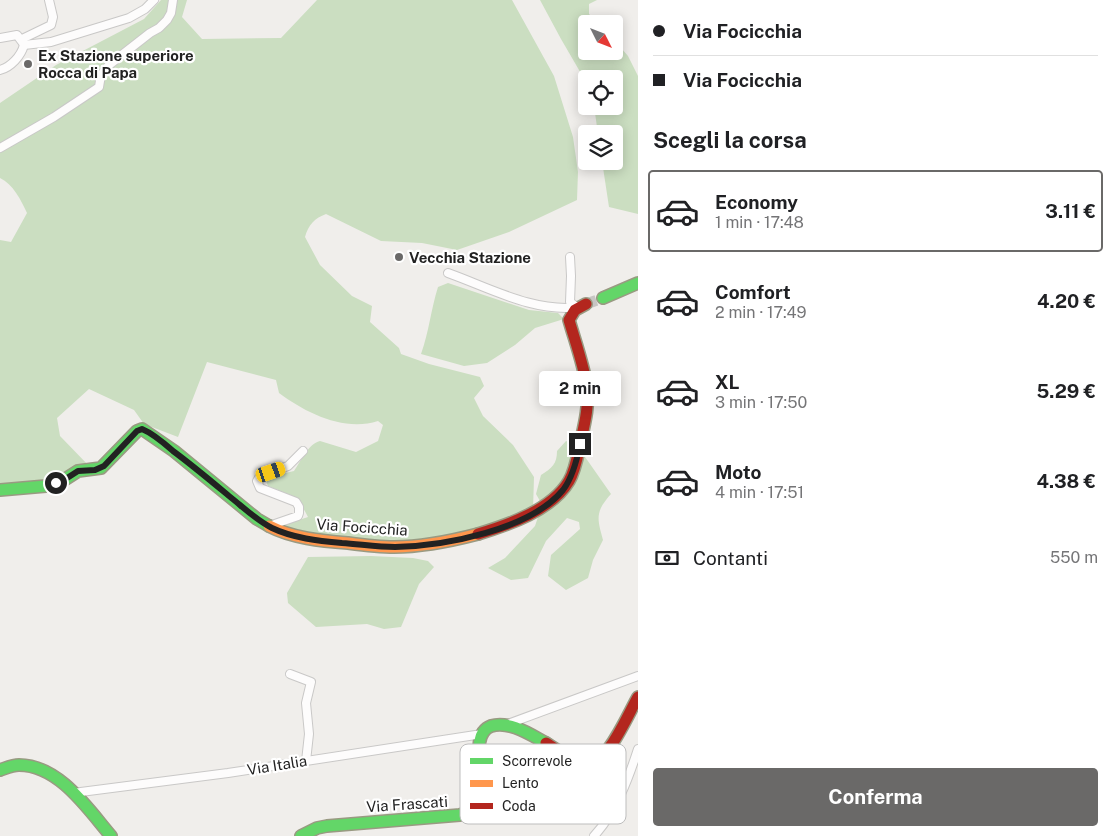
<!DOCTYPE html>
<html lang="it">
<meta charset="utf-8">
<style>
body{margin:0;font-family:"Public Sans",sans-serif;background:#f2f2f2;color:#202124;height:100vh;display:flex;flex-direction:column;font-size:19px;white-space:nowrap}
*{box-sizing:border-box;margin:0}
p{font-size:16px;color:#757577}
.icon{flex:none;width:28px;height:28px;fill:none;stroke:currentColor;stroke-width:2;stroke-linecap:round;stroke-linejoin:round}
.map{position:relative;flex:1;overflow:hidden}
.drawer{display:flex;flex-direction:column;background:#fff;width:475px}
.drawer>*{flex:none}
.guide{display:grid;align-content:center;height:110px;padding:0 15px;background:#fff}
.needle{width:32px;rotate:132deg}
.controls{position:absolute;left:578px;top:15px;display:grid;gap:10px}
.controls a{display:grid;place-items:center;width:45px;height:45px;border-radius:5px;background:#fff;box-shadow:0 2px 12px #0003;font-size:25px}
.end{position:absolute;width:22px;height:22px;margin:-11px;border:6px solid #222;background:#fff;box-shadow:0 0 0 2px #fff}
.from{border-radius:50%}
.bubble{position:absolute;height:35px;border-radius:5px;background:#fff;box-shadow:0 2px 12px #0003;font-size:16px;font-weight:700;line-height:35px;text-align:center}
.car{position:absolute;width:15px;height:30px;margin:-15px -8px;border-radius:6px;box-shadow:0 0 4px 1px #0007;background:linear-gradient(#f5c518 24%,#345 0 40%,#f5c518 0 76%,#345 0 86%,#f5c518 0)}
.guide b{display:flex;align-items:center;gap:18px;height:48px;font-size:19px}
.guide b+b{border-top:1px solid #e0e0e0}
.guide i{width:12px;height:12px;background:#202124}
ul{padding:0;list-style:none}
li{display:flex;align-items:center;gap:15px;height:82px;margin:0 10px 8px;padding:0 5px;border:2px solid transparent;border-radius:5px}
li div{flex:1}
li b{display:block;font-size:19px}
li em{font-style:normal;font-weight:700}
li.selected{border-color:#6a6968}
li>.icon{width:45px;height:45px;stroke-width:1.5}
h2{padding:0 15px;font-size:22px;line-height:60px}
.pay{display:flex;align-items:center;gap:12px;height:55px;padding:0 15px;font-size:19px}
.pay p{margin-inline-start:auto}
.button{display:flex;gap:10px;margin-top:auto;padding:10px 15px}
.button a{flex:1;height:58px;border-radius:5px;background:#6a6968;color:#fff;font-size:20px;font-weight:700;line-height:58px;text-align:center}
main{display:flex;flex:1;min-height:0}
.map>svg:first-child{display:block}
</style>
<main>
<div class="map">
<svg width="638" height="836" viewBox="0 0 638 836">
<rect width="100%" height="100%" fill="#f0eeeb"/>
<g fill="#cbdec1">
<path d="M 161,0 L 187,0 L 182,17 L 202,39 L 281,38 L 317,0 L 512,0 L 554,76 L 573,137 L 578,172 L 577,200 L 509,232 L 457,250 L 422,243 L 381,241 L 326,214 C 315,218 308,225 305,237 L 320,265 L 352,296 L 372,306 L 370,322 L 399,348 L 401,354 L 429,364 L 480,377 L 484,386 L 474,398 L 483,416 L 513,445 L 534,477 L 533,510 L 514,520 L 420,542 L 371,543 L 311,536 L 285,528 L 287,524 L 308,517 C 298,496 288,494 268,486 L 266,481 L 268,477 L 294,471 C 301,461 308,444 320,441 L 356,452 L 378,441 L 383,425 L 378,421 C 344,432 306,413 279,393 L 276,380 L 207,362 L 178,437 L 144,424 L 134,410 L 89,389 L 57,418 L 60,436 L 91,468 L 59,480 L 0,486 L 0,240 L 11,242 L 27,213 C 21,200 13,184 0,178 L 0,103 L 56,65 L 144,19 Z"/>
<path d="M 540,0 L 597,0 L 589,4 L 589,14 L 599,24 L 586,24 L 586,51 L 614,51 L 614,40 L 628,56 L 638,76 L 638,214 L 609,207 L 602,161 L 614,161 L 614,134 L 598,134 L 594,106 L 614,106 L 614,79 L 586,79 L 586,82 L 561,39 Z"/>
<path d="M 448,283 L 529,310 L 558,313 L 564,319 L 535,328 L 515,345 L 487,363 L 464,366 L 421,354 C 429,332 431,309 438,287 Z"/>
<path d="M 566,441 L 576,446 C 574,454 574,463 571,470 C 565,483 553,496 540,501 L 536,494 L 541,475 C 552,468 557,464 557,451 Z"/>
<path d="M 583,454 L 611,494 C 595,512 597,518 603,540 L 593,560 L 588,578 L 566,590 L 548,576 L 551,555 L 580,529 L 579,522 L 567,518 L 546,541 L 528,578 L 511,580 L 488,568 L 505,558 L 535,526 L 539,514 Z"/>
<path d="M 371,556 L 413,558 L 428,561 L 434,567 L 419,584 L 401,627 L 384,629 L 367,624 L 316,627 L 288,603 L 287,593 L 308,557 Z"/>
</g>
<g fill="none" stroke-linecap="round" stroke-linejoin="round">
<path stroke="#c7c5c3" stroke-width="11" stroke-dasharray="11 5.5" stroke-linecap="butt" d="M 586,304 L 603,298"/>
<defs>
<g id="street">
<path d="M 0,38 L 17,35 L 23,43"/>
<path d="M 22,39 L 51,25 L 53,17 L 49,0"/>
<path d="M 24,45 L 51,42 L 129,18 L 145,9 L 154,0"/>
<path d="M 0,70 C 11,67 21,56 24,45"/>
<path d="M 0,148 L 54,117 L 99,87 L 101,75 L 109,65 L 150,33 L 159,28 L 167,20 L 171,13 L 173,0"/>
<path d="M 570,257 L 571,276 L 570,302 L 577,307"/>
<path d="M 448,273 C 490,288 534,313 580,307"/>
<path d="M 269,526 L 298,516 L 299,513 L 299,507 L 296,502 L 260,488 L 257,481 L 260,476 L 288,466 L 303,451"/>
<path d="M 290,674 L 311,682 L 306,703 L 309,734 L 306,761"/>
<path d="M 505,725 L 638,676"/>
<path d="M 73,793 L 228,773 L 482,734"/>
<path d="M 594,836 C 616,812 628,780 638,749"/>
</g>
<g id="fast">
<path d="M 603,298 L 638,283"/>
<path d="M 0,490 L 46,486 L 64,480 L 78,471 L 101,468 L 137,431 L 142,429 L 174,451 L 257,519 L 269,526"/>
<path d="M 0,770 C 6,768 13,765 19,765 C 59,765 88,809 111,836"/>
<path d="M 301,836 L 317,828 L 327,826 L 460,815 C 468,812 474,810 478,802 C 490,782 466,736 491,726 C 509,720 531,735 546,743"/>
</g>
<path id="slow" d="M 269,526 C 292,538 321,541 348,543 C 363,545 378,547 394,547 C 422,547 451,541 478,534"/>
<g id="jam">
<path d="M 478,534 C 508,525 552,510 569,481 C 576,469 578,453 581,440 C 585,422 589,406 587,387 C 584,366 575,341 569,320 L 575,310 L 586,304"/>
<path d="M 546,743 C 558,750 573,763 588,764 C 607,765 629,712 638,697"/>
</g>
</defs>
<use href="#street" stroke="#c9c8c7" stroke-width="10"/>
<use href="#fast" stroke="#999a82" stroke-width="14"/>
<use href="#slow" stroke="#999a82" stroke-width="14"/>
<use href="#jam" stroke="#999a82" stroke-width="14"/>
<use href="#street" stroke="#fdfcfc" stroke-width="8"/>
<use href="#fast" stroke="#63d668" stroke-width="11"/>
<use href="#slow" stroke="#ff974d" stroke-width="11"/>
<use href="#jam" stroke="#b3261e" stroke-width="11"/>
</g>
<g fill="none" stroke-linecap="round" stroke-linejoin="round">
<path stroke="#222" stroke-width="6" d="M 56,483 L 64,480 L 78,471 L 95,470 L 104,466 L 137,431 L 142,429 C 154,434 164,443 173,451 C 192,465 211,481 229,496 C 243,507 256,520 272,528 C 293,538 318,541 342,543 C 359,544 377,547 395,547 C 444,546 530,530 563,490 C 573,477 577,460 580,444"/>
</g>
<g fill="#6a6968" stroke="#fff" stroke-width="2">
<circle cx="28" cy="64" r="5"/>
<circle cx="399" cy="257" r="5"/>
</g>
<g text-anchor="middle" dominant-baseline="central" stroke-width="4.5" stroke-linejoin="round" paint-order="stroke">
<g font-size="15" font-weight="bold" fill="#222" stroke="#fff" text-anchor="start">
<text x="38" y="55">Ex Stazione superiore<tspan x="38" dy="17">Rocca di Papa</tspan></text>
<text x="409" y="257">Vecchia Stazione</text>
</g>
<g font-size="15" fill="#222" stroke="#fff">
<text transform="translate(362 527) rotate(4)">Via Focicchia</text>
<text transform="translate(277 765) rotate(-9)">Via Italia</text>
<text transform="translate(407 804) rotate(-4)">Via Frascati</text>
</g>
</g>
<rect x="460" y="744" width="166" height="80" rx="8" fill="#fff" stroke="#bdbdbd" stroke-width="1"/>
<rect x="470" y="758" width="23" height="6" fill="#63d668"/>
<rect x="470" y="780" width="23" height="7" fill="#ff974d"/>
<rect x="470" y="803" width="23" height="6" fill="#b3261e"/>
<g font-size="14" fill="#222">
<text x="502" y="766">Scorrevole</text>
<text x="502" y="788">Lento</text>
<text x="502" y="811">Coda</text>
</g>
</svg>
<div class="controls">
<a><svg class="needle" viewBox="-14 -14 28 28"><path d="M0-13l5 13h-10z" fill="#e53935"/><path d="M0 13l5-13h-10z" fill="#757577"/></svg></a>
<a><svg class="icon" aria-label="locate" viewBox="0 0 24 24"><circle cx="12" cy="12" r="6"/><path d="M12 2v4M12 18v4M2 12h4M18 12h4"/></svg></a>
<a><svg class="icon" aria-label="layers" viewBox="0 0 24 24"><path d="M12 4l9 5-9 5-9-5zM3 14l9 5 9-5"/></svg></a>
</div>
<i class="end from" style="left:56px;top:483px"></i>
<i class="end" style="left:580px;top:444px"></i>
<div class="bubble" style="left:539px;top:371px;width:82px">2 min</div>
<i class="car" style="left:271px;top:472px;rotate:71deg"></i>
</div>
<section class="drawer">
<div class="guide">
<b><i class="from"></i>Via Focicchia</b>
<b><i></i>Via Focicchia</b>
</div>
<h2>Scegli la corsa</h2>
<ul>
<li class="selected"><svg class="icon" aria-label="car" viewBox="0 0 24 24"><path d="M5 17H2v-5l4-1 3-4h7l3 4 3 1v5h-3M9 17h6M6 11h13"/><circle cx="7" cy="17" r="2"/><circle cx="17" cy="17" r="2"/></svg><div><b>Economy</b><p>1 min · 17:48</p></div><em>3.11 €</em></li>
<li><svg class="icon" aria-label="car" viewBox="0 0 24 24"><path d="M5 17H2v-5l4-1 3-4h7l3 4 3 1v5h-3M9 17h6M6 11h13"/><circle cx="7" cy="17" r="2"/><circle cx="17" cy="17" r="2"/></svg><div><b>Comfort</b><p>2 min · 17:49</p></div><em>4.20 €</em></li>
<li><svg class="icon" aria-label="car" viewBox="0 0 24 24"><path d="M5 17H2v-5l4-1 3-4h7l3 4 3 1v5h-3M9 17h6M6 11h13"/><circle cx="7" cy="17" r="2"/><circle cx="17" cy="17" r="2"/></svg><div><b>XL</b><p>3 min · 17:50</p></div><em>5.29 €</em></li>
<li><svg class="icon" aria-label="car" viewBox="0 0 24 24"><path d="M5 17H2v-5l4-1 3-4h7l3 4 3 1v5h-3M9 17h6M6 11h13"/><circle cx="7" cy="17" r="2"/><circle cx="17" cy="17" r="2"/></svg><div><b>Moto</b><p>4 min · 17:51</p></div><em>4.38 €</em></li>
</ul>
<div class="pay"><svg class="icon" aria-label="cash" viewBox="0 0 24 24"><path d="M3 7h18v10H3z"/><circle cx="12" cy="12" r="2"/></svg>Contanti<p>550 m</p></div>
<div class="button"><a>Conferma</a></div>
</section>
</main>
